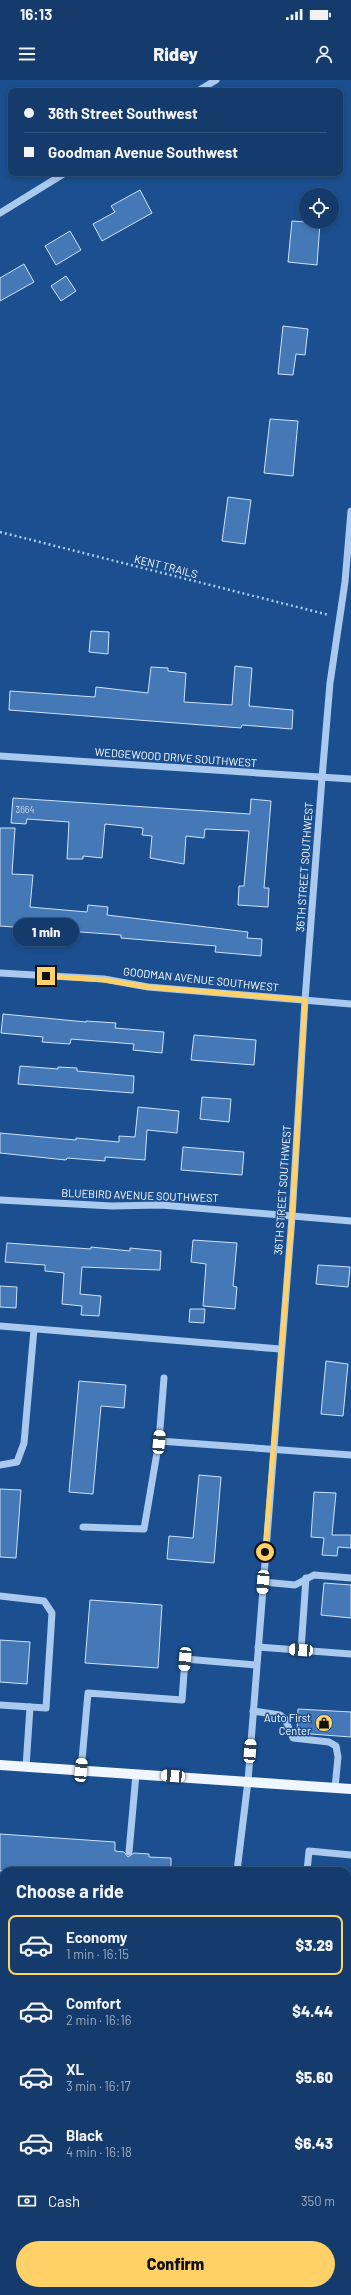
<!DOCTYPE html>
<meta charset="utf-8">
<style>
body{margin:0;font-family:Barlow,sans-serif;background:#214673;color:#f1f3f6;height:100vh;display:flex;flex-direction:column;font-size:15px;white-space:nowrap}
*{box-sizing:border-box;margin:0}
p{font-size:13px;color:#9dadc1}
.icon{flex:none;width:22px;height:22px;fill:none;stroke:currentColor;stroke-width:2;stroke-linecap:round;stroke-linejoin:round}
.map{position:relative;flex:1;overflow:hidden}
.details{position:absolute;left:0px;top:1787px;width:351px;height:428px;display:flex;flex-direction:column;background:#143b6b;border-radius:12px 12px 0 0;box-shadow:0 2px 6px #0003,0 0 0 1px #33557e}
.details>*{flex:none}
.top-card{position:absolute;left:8px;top:8px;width:335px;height:88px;border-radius:8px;box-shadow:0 2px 6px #0003,0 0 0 1px #33557e;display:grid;align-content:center;height:88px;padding:0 16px;background:#143b6b}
.buttons{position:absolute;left:299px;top:108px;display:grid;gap:8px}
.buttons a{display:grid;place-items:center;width:40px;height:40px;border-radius:50%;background:#143b6b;box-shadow:0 2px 6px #0003,0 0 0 1px #33557e;font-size:20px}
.end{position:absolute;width:18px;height:18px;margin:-9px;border:5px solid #ffd166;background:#111;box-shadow:0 0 0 2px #111}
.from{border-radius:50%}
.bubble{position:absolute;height:28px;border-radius:14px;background:#143b6b;box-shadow:0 2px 6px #0003,0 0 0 1px #33557e;font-size:13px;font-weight:800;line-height:28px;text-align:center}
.car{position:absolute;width:12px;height:24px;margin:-12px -6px;border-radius:5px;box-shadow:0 0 3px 1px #0007;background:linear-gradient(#fff 24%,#345 0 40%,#fff 0 76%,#345 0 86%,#fff 0)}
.top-card b{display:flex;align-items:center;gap:14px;height:38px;font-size:15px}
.top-card b+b{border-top:1px solid #33557e}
.top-card i{width:10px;height:10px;background:#f1f3f6}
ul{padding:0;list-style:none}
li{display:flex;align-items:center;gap:12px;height:60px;margin:0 8px 6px;padding:0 8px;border:2px solid transparent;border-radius:8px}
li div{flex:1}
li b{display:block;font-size:15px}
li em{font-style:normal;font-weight:800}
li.on{border-color:#ffd166}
li>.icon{width:36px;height:36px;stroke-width:1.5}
h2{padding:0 16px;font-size:18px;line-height:48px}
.pay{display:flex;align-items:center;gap:10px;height:44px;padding:0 16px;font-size:15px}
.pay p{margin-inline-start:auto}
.button{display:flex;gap:8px;margin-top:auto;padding:8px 16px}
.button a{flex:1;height:46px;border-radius:24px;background:#ffd166;color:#111;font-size:16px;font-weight:800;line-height:46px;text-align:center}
.status{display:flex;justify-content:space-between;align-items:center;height:28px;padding:0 20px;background:#143b6b;direction:ltr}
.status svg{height:11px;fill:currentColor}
header{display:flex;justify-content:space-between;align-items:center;height:52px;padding:0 16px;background:#143b6b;font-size:18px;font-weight:800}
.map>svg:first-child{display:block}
</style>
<div class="status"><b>16:13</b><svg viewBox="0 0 49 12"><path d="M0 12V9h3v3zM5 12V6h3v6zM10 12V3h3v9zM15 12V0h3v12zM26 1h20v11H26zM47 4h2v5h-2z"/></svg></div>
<header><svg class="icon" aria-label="menu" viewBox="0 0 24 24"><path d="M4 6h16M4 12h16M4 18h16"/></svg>Ridey<svg class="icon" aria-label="person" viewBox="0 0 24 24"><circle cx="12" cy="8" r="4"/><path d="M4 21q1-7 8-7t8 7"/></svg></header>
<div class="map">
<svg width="351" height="2215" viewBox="0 0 351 2215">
<rect width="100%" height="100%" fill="#1b4f8f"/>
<path fill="#2e69ad" d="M 0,1983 L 4,1984 L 4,2134 L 0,2133 Z"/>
<g fill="#4478b7" stroke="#cfe3fa">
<path d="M 140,110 L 152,133 L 102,161 L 93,144 L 115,132 L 111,126 Z"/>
<path d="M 292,141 L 320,143 L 317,185 L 288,182 Z"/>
<path d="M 70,151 L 81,170 L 56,185 L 45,166 Z"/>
<path d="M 24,184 L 34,202 L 0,221 L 0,198 Z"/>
<path d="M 66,196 L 76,211 L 61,221 L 51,206 Z"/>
<path d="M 283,246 L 308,249 L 305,275 L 296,274 L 293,295 L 278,294 Z"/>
<path d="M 270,339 L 298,341 L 293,396 L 264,393 Z"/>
<path d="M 228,417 L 251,420 L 245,464 L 222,461 Z"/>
<path d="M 91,551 L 109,552 L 108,574 L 89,572 Z"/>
<path d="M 235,586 L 252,588 L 249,626 L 293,630 L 292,649 L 242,645 L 241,648 L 9,630 L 10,611 L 95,617 L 96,607 L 148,613 L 151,587 L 168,588 L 168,591 L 186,593 L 184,622 L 232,625 Z"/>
<path d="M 13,718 L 250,734 L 251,719 L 271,721 L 264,808 L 269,808 L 268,827 L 238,825 L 239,806 L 244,806 L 249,751 L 205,749 L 204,758 L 186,756 L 184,784 L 150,778 L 152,756 L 142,755 L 143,748 L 105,744 L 102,778 L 83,776 L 83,779 L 67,779 L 69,742 L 27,739 L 26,744 L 11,743 Z"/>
<path d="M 0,748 L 15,748 L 12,794 L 33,795 L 30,827 L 87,832 L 88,825 L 108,827 L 107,835 L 248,852 L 247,858 L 262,859 L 261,876 L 215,872 L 216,866 L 121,858 L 121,855 L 0,846 Z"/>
<path d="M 3,934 L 86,942 L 86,941 L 116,943 L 115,948 L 164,952 L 162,973 L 133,970 L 134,964 L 71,959 L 70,964 L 42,962 L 43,957 L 1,953 Z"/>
<path d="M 194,955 L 256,960 L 254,985 L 191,980 Z"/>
<path d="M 20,986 L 58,989 L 58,987 L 77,988 L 77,991 L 134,996 L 133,1013 L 18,1004 Z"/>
<path d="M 202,1017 L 231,1019 L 229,1042 L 200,1039 Z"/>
<path d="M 138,1027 L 179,1031 L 177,1053 L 147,1050 L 145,1080 L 105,1077 L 105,1081 L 67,1078 L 66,1080 L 0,1073 L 0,1053 L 76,1060 L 76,1058 L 119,1062 L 119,1056 L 135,1057 Z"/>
<path d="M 183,1067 L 244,1072 L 242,1095 L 181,1090 Z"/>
<path d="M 193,1160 L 237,1163 L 233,1206 L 237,1207 L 235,1229 L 203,1226 L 206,1184 L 191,1182 Z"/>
<path d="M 7,1163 L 91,1169 L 91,1167 L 130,1171 L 130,1168 L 161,1171 L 160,1190 L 82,1187 L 80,1214 L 101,1216 L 99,1236 L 81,1235 L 82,1226 L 62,1224 L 64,1193 L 45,1191 L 45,1185 L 5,1182 Z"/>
<path d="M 318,1185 L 350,1187 L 348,1207 L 316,1204 Z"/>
<path d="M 0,1206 L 17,1207 L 16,1228 L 0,1227 Z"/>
<path d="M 190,1229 L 205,1229 L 204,1243 L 189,1242 Z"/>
<path d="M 326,1281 L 348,1284 L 343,1336 L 321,1334 Z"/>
<path d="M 79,1301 L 126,1305 L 124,1328 L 101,1326 L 93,1414 L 69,1412 Z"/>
<path d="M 199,1395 L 221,1397 L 214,1483 L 167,1479 L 169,1456 L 193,1458 Z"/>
<path d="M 0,1409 L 21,1410 L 16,1478 L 0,1477 Z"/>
<path d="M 314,1412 L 336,1413 L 332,1455 L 351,1455 L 351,1468 L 338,1467 L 337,1476 L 322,1475 L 324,1458 L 311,1457 Z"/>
<path d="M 324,1503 L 351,1505 L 351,1538 L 321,1535 Z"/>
<path d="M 90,1520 L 162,1525 L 158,1588 L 85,1583 Z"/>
<path d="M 0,1560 L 30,1562 L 27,1604 L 0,1602 Z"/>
<path d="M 298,1629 L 351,1632 L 351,1657 L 297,1653 Z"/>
<path d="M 0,1754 L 115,1762 L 115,1771 L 124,1772 L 128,1777 L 134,1773 L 149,1774 L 149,1777 L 171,1778 L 171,1791 L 0,1791 Z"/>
</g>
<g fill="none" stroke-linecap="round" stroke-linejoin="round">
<path stroke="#a9c9ee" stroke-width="2.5" stroke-dasharray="2 3" stroke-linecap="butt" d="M 0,452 L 329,535"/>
<g stroke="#a9c9ee" stroke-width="7">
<path d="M 198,11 L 216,0"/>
<path d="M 0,133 L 65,93"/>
<path d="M 0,676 L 351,699"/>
<path d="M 0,893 L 104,899 L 148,907 L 351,924"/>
<path d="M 0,1120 L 112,1126 L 161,1125 L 351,1141"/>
<path d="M 0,1246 L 280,1269"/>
<path d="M 159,1361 L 164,1298"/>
<path d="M 0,1385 L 17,1382 L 24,1363 L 34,1249"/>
<path d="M 83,1447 L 144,1449 L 159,1361 L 351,1375"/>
<path d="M 263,1502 L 295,1505 L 314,1495 L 351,1498"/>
<path d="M 0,1516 L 44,1521 L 52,1533 L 46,1628 L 0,1625"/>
<path d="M 258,1567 L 351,1574"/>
<path d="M 301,1570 L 306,1498"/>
<path d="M 253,1631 L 280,1635 L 285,1639 L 293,1658 L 329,1662 L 336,1666 L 338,1677 L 335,1708"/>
<path d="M 26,1687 L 30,1627"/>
<path d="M 81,1691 L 88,1613 L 182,1620 L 185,1579 L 256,1585"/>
<path d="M 129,1772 L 136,1694"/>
<path d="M 237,1791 L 248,1701 L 292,1137 L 305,920 L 322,698 L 330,603 L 345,502 L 351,431"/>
<path d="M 307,1791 L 309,1771 L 351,1775"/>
<path d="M 347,1807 L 351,1807"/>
<path d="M 347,2010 L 351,2010"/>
<path d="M 186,2215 L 186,2211"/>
</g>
<path stroke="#f0f6ff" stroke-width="10" d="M 0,1685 L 351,1709"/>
</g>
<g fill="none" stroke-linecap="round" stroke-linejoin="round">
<path stroke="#ffd166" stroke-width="5" d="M 46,896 L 104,900 L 148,907 L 305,920 L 292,1137 L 265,1472"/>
</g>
<defs>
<symbol id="shop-disc" viewBox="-11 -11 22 22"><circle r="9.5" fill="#ffd166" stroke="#1b4f8f"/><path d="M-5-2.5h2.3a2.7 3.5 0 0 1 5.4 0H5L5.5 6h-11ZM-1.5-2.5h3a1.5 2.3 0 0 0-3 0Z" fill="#111"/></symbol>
</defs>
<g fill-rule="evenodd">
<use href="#shop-disc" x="314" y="1633" width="20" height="20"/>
</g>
<g text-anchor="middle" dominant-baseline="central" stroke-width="3" stroke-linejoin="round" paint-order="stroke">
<g font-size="9" fill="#d0dded">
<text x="25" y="729">3664</text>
</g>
<g font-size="11" fill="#fff" stroke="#1b4f8f">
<text transform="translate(166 486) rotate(14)">KENT TRAILS</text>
<text transform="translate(176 677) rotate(4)">WEDGEWOOD DRIVE SOUTHWEST</text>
<text transform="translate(304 787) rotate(-86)">36TH STREET SOUTHWEST</text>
<text transform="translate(201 899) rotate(6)">GOODMAN AVENUE SOUTHWEST</text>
<text transform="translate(282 1110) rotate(-86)">36TH STREET SOUTHWEST</text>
<text transform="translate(140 1115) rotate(2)">BLUEBIRD AVENUE SOUTHWEST</text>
</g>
<g font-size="11" fill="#fff" stroke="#1b4f8f" text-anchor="end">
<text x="311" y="1637">Auto First<tspan x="311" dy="13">Center</tspan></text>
</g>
</g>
</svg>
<div class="buttons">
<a><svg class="icon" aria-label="locate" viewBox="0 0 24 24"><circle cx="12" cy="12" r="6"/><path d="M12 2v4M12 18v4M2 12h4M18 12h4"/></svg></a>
</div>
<i class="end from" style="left:265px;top:1472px"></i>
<i class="end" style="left:46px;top:896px"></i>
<div class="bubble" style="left:13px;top:838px;width:66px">1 min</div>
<i class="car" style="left:159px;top:1362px;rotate:5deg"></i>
<i class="car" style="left:263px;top:1502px;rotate:184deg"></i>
<i class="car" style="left:301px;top:1570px;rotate:274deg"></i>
<i class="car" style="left:185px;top:1579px;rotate:185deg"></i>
<i class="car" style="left:250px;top:1671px;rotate:4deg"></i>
<i class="car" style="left:81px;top:1690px;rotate:5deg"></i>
<i class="car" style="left:173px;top:1696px;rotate:274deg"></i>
<div class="top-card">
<b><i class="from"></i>36th Street Southwest</b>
<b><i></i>Goodman Avenue Southwest</b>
</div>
<section class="details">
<h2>Choose a ride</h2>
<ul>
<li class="on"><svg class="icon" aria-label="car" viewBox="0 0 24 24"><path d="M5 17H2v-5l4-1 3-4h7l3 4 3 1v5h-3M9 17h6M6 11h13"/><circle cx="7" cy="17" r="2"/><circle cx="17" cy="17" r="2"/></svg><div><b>Economy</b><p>1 min · 16:15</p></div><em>$3.29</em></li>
<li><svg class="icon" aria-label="car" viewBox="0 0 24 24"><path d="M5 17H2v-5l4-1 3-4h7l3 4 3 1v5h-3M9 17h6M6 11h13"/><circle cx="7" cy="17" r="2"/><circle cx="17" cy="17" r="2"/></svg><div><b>Comfort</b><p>2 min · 16:16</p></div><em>$4.44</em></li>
<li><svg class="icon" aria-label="car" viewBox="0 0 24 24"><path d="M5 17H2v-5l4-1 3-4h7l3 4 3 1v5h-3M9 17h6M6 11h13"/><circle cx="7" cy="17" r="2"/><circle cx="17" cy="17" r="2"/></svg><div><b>XL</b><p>3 min · 16:17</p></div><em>$5.60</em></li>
<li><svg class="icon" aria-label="car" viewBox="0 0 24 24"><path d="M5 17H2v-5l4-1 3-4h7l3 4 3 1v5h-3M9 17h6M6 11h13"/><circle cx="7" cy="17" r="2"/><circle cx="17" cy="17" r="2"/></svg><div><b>Black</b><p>4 min · 16:18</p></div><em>$6.43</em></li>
</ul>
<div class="pay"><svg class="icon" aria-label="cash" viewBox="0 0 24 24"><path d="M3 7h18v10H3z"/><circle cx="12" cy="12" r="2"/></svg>Cash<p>350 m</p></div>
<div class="button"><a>Confirm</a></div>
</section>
</div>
